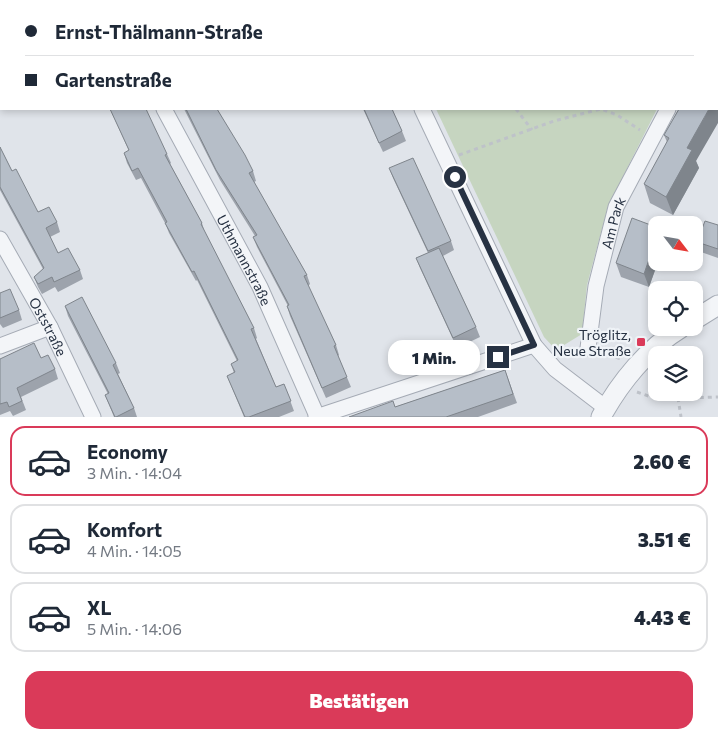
<!DOCTYPE html>
<html lang="de">
<meta charset="utf-8">
<style>
body{margin:0;font-family:Commissioner,sans-serif;background:#f2f2f3;color:#1f2937;height:100vh;display:flex;flex-direction:column;font-size:19px;white-space:nowrap}
*{box-sizing:border-box;margin:0}
p{font-size:16px;color:#747a83}
.icon{flex:none;width:28px;height:28px;fill:none;stroke:currentColor;stroke-width:2;stroke-linecap:round;stroke-linejoin:round}
.map{position:relative;height:417px;overflow:hidden}
.details{display:flex;flex-direction:column;background:#fff;flex:1}
.details>*{flex:none}
.hud{position:absolute;left:0px;top:0px;width:719px;height:110px;box-shadow:0 2px 8px #0003;display:grid;align-content:center;height:110px;padding:0 25px;background:#fff}
.needle{width:32px;rotate:121deg}
.controls{position:absolute;left:648px;top:216px;display:grid;gap:10px}
.controls a{display:grid;place-items:center;width:55px;height:55px;border-radius:10px;background:#fff;box-shadow:0 2px 8px #0003;font-size:25px}
.end{position:absolute;width:22px;height:22px;margin:-11px;border:6px solid #273243;background:#fff;box-shadow:0 0 0 2px #fff}
.from{border-radius:50%}
.bubble{position:absolute;height:35px;border-radius:15px;background:#fff;box-shadow:0 2px 8px #0003;font-size:16px;font-weight:800;line-height:35px;text-align:center}
.hud b{display:flex;align-items:center;gap:18px;height:48px;font-size:19px}
.hud b+b{border-top:1px solid #e0e1e3}
.hud i{width:12px;height:12px;background:#1f2937}
ul{padding:9px 0 0;list-style:none}
li{display:flex;align-items:center;gap:15px;height:70px;margin:0 10px 8px;padding:0 15px;border:2px solid #e0e1e3;border-radius:15px}
li div{flex:1}
li b{display:block;font-size:19px}
li em{font-style:normal;font-weight:800}
li.on{border-color:#da3a59}
li>.icon{width:45px;height:45px;stroke-width:1.5}
.cta{display:flex;gap:10px;margin-top:auto;padding:10px 25px}
.cta a{flex:1;height:58px;border-radius:15px;background:#da3a59;color:#fff;font-size:20px;font-weight:800;line-height:58px;text-align:center}
.map>svg:first-child{display:block}
</style>
<div class="map">
<svg width="718" height="417" viewBox="0 0 718 417">
<rect width="100%" height="100%" fill="#e0e4ea"/>
<path fill="#c6d5c0" d="M 436,109 L 657,109 L 608,206 L 587,285 L 582,334 L 556,350 L 544,337 Z"/>
<g fill="none" stroke-linecap="round" stroke-linejoin="round">
<defs>
<g id="minor">
<path d="M 122,0 L 123,1"/>
<path d="M 371,0 L 371,1"/>
<path d="M 718,14 L 718,13"/>
<path id="s1" d="M 164,109 L 260,287 L 317,416"/>
<path d="M 422,109 L 534,345 L 555,369 L 606,408"/>
<path id="s2" d="M 0,239 L 50,327 L 93,417"/>
<path d="M 0,346 L 50,327"/>
<path id="s3" d="M 588,348 L 596,286 L 616,207 L 668,109"/>
<path d="M 316,417 L 534,345"/>
</g>
<g id="tertiary">
<path d="M 694,320 L 718,305"/>
<path d="M 601,417 C 620,382 648,348 681,328"/>
</g>
</defs>
<use href="#minor" stroke="#a5abb5" stroke-width="17"/>
<use href="#tertiary" stroke="#a5abb5" stroke-width="21"/>
<g stroke="#bec2c9" stroke-width="3" stroke-dasharray="4 4" stroke-linecap="butt">
<path d="M 461,0 L 462,0"/>
<path d="M 481,0 L 481,1"/>
<path d="M 516,109 L 532,130"/>
<path d="M 459,155 L 554,121 L 601,109 L 617,115 L 640,130"/>
<path d="M 601,352 L 621,359"/>
<path d="M 637,392 L 657,399 L 718,397"/>
<path d="M 678,398 L 681,417"/>
</g>
<use href="#minor" stroke="#f3f5f8" stroke-width="15"/>
<use href="#tertiary" stroke="#f3f5f8" stroke-width="19"/>
</g>
<g fill="#9da3ac">
<path d="M 0,0 L 52,0 L 48,1 L 1,1 L 1,17 L 0,17 Z"/>
<path d="M 659,0 L 695,0 L 695,1 L 661,1 Z"/>
<path d="M 718,39 L 696,161 L 699,168 L 673,215 L 650,203 L 644,184 L 667,142 L 664,135 Z"/>
<path d="M 110,109 L 167,154 L 171,163 L 170,164 L 202,223 L 205,233 L 254,328 L 257,338 L 256,339 L 276,387 L 284,384 L 294,411 L 279,417 L 244,417 L 227,376 L 234,373 L 231,364 L 237,361 L 197,280 L 196,281 L 169,233 L 165,223 L 141,178 L 136,180 L 127,163 L 124,153 L 129,151 Z"/>
<path d="M 184,109 L 217,109 L 253,171 L 256,181 L 254,182 L 307,275 L 310,284 L 308,286 L 336,345 L 339,355 L 338,356 L 351,387 L 326,398 L 290,316 L 287,306 L 288,306 L 257,247 L 253,237 L 255,236 L 220,180 Z"/>
<path d="M 363,109 L 392,109 L 402,131 L 406,141 L 383,152 Z"/>
<path d="M 0,147 L 12,171 L 38,212 L 57,222 L 60,232 L 50,237 L 58,253 L 80,270 L 83,279 L 58,292 L 55,287 L 42,294 L 38,287 L 34,277 L 43,269 L 0,190 Z"/>
<path d="M 389,168 L 451,241 L 454,250 L 443,256 L 476,327 L 480,337 L 457,348 L 420,268 L 416,258 L 428,253 L 393,178 Z"/>
<path d="M 718,225 L 718,258 L 701,252 L 697,242 Z"/>
<path d="M 658,262 L 649,287 L 621,277 L 616,263 Z"/>
<path d="M 0,293 L 19,310 L 22,320 L 3,328 L 0,324 Z"/>
<path d="M 65,306 L 116,363 L 120,373 L 118,374 L 134,408 L 137,417 L 114,417 L 105,395 L 108,394 L 68,316 Z"/>
<path d="M 41,358 L 55,369 L 58,379 L 21,397 L 26,410 L 13,416 L 10,411 L 0,415 L 0,359 Z"/>
<path d="M 505,370 L 517,403 L 478,417 L 349,417 L 395,407 Z"/>
</g>
<g fill="#7f858c">
<path d="M 683,0 L 695,0 L 695,1 L 682,1 Z"/>
<path d="M 718,93 L 718,123 L 696,161 L 699,168 L 673,215 L 666,197 L 687,148 L 709,109 L 718,109 Z"/>
<path d="M 656,239 L 656,262 L 658,262 L 649,287 L 644,274 Z"/>
</g>
<g fill="#b6bec8" stroke="#7f858c">
<path d="M 0,0 L 35,0 L 31,1 L 1,1 L 1,11 L 0,12 Z"/>
<path d="M 313,0 L 341,0 L 342,1 L 314,1 Z"/>
<path d="M 110,109 L 146,109 L 167,154 L 165,155 L 202,223 L 201,224 L 254,328 L 251,329 L 276,387 L 284,384 L 291,401 L 249,417 L 245,417 L 227,376 L 235,372 L 231,364 L 238,360 L 194,271 L 192,272 L 165,223 L 167,222 L 138,168 L 132,171 L 124,153 L 129,150 Z"/>
<path d="M 186,109 L 217,109 L 245,155 L 253,171 L 249,173 L 307,275 L 304,276 L 336,345 L 334,346 L 347,377 L 322,388 L 287,306 L 289,305 L 253,237 L 257,235 L 216,170 Z"/>
<path d="M 364,109 L 392,109 L 402,131 L 379,143 Z"/>
<path d="M 679,109 L 709,109 L 687,148 L 692,150 L 666,197 L 644,184 L 669,138 L 664,135 Z"/>
<path d="M 0,147 L 12,171 L 16,169 L 38,212 L 49,207 L 57,222 L 46,228 L 58,253 L 68,248 L 80,270 L 54,282 L 52,277 L 38,284 L 34,277 L 44,268 L 0,187 Z"/>
<path d="M 413,158 L 451,241 L 428,251 L 389,168 Z"/>
<path d="M 632,218 L 656,227 L 656,239 L 644,274 L 616,263 Z"/>
<path d="M 705,221 L 718,225 L 718,249 L 697,242 Z"/>
<path d="M 439,248 L 476,327 L 453,338 L 416,258 Z"/>
<path d="M 10,289 L 19,310 L 0,318 L 0,293 Z"/>
<path d="M 82,297 L 116,363 L 113,365 L 134,408 L 116,417 L 115,417 L 105,395 L 109,393 L 65,306 Z"/>
<path d="M 34,343 L 41,358 L 48,355 L 55,369 L 17,388 L 22,401 L 9,407 L 7,402 L 0,404 L 0,359 Z"/>
<path d="M 505,370 L 513,394 L 446,417 L 349,417 L 393,401 L 395,407 Z"/>
</g>
<g fill="none" stroke-linecap="round" stroke-linejoin="round">
<path stroke="#273243" stroke-width="6" d="M 455,177 L 534,345 L 498,357"/>
</g>
<rect fill="#da3a59" stroke="#eff3f7" stroke-width="2" x="636" y="337" width="10" height="10" rx="2.5"/>
<g text-anchor="middle" dominant-baseline="central" stroke-width="4.5" stroke-linejoin="round" paint-order="stroke">
<g font-size="14" fill="#273243" stroke="#eff3f7">
<text stroke="none"><textPath href="#s3" startOffset="128">Am Park</textPath></text>
<text stroke="none"><textPath href="#s1" startOffset="171">Uthmannstraße</textPath></text>
<text stroke="none"><textPath href="#s2" startOffset="100">Oststraße</textPath></text>
</g>
<g font-size="14" fill="#273243" stroke="#eff3f7" text-anchor="end">
<text x="631" y="334">Tröglitz,<tspan x="631" dy="16">Neue Straße</tspan></text>
</g>
</g>
</svg>
<div class="controls">
<a><svg class="needle" viewBox="-14 -14 28 28"><path d="M0-13l5 13h-10z" fill="#e53935"/><path d="M0 13l5-13h-10z" fill="#747a83"/></svg></a>
<a><svg class="icon" aria-label="locate" viewBox="0 0 24 24"><circle cx="12" cy="12" r="6"/><path d="M12 2v4M12 18v4M2 12h4M18 12h4"/></svg></a>
<a><svg class="icon" aria-label="layers" viewBox="0 0 24 24"><path d="M12 4l9 5-9 5-9-5zM3 14l9 5 9-5"/></svg></a>
</div>
<i class="end from" style="left:455px;top:177px"></i>
<i class="end" style="left:498px;top:357px"></i>
<div class="bubble" style="left:388px;top:340px;width:92px">1 Min.</div>
<div class="hud">
<b><i class="from"></i>Ernst-Thälmann-Straße</b>
<b><i></i>Gartenstraße</b>
</div>
</div>
<section class="details">
<ul>
<li class="on"><svg class="icon" aria-label="car" viewBox="0 0 24 24"><path d="M5 17H2v-5l4-1 3-4h7l3 4 3 1v5h-3M9 17h6M6 11h13"/><circle cx="7" cy="17" r="2"/><circle cx="17" cy="17" r="2"/></svg><div><b>Economy</b><p>3 Min. · 14:04</p></div><em>2.60 €</em></li>
<li><svg class="icon" aria-label="car" viewBox="0 0 24 24"><path d="M5 17H2v-5l4-1 3-4h7l3 4 3 1v5h-3M9 17h6M6 11h13"/><circle cx="7" cy="17" r="2"/><circle cx="17" cy="17" r="2"/></svg><div><b>Komfort</b><p>4 Min. · 14:05</p></div><em>3.51 €</em></li>
<li><svg class="icon" aria-label="car" viewBox="0 0 24 24"><path d="M5 17H2v-5l4-1 3-4h7l3 4 3 1v5h-3M9 17h6M6 11h13"/><circle cx="7" cy="17" r="2"/><circle cx="17" cy="17" r="2"/></svg><div><b>XL</b><p>5 Min. · 14:06</p></div><em>4.43 €</em></li>
</ul>
<div class="cta"><a>Bestätigen</a></div>
</section>
